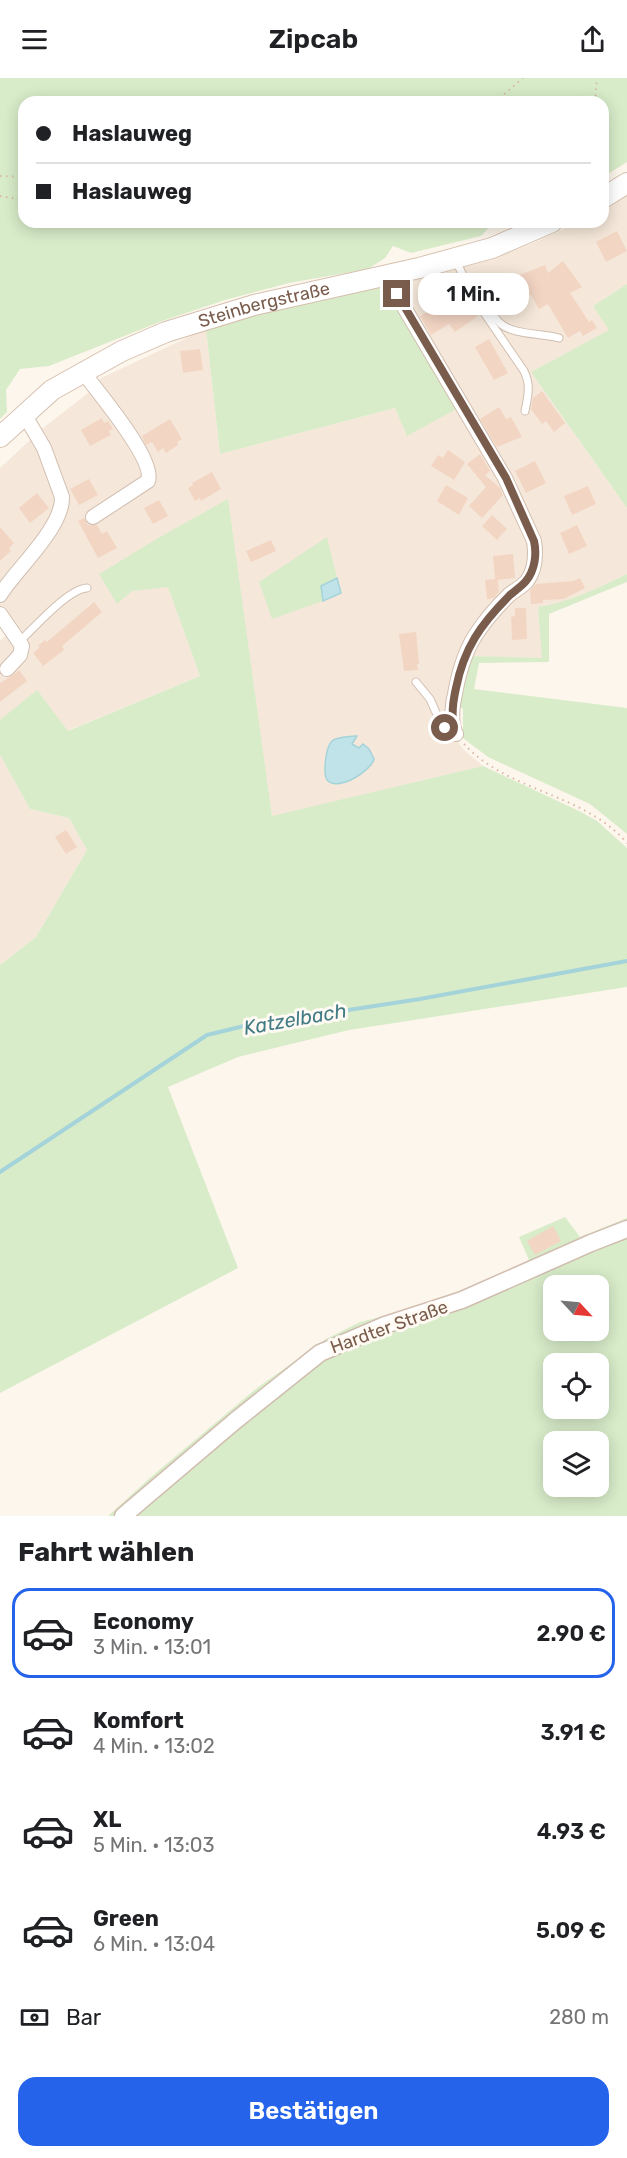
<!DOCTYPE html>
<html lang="de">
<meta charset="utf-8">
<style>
body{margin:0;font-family:Rubik,sans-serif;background:#f2f2f2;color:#202124;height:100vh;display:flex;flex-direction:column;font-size:22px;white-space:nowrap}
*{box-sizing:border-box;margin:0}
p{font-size:20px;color:#757577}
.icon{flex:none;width:33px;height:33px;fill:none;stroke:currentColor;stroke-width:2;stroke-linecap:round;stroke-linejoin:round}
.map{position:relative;height:1438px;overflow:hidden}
.details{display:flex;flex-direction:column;background:#fff;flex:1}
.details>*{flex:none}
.hud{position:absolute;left:18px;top:18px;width:591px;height:132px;border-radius:18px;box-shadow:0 3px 15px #0003;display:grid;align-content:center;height:132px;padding:0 18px;background:#fff}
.needle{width:39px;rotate:116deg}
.controls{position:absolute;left:543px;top:1197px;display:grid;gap:12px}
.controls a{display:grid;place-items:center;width:66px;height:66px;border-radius:12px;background:#fff;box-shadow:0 3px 15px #0003;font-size:30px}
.end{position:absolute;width:27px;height:27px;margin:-14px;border:8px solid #7a5c4d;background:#fff;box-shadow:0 0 0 3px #fff}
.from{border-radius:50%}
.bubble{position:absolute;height:42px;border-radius:18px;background:#fff;box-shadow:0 3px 15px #0003;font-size:20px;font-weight:600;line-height:42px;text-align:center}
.hud b{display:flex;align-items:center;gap:21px;height:57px;font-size:22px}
.hud b+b{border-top:2px solid #e0e0e0}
.hud i{width:15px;height:15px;background:#202124}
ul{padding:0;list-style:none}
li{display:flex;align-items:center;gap:18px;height:90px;margin:0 12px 9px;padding:0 6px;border:3px solid transparent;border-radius:18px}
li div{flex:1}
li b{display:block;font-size:22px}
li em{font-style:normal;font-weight:600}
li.active{border-color:#2563eb}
li>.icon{width:54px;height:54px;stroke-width:1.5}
h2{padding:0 18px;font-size:27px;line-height:72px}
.pay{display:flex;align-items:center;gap:15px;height:66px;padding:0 18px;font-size:22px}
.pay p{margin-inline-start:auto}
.primary-button{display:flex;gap:12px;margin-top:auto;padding:12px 18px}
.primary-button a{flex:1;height:69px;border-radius:18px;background:#2563eb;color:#fff;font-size:24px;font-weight:600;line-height:69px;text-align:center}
header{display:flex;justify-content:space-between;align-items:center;height:78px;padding:0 18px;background:#fff;font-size:27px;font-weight:600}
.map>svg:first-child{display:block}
</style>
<header><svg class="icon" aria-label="menu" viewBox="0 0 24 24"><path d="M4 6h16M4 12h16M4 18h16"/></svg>Zipcab<svg class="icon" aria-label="share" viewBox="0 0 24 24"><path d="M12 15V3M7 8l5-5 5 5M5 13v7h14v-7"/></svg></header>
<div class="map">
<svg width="627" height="1438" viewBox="0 0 627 1438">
<rect width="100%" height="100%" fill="#fdf6ec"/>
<g fill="#f5e8da">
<path d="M 627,116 L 627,206 L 593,228 L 610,252 L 531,294 L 627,430 L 627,496 L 589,514 L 557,526 L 538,529 L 543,580 L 462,578 L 451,655 L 464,672 L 483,688 L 272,739 L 227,421 L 132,513 L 168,508 L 200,598 L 67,653 L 0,642 L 0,563 L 9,554 L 0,543 L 0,390 L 43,350 L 87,316 L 101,300 L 206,251 L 220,376 L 395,330 L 407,358 L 397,206 L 492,181 L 536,164 L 579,144 L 603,144 L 603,131 Z"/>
<path d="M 0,677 L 30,731 L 69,740 L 87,772 L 36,859 L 0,887 Z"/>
</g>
<g fill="#d8ecc9" fill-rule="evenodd">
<path d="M 0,0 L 627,0 L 627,84 L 603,99 L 603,24 L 24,24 L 24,144 L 494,144 L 481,158 L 411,175 L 393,168 L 385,180 L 368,191 L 289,205 L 225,222 L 162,243 L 49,288 L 20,291 L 6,312 L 7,334 L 0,341 Z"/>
<path d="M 627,206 L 627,430 L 531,294 L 609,252 L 593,228 Z"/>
<path d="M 384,207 L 460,329 L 407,358 L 395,330 L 220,376 L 206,251 L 263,234 Z"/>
<path d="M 228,421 L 272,738 L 483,688 L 579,733 L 597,743 L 627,770 L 627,909 L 349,952 L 238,979 L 168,1009 L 238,1190 L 0,1315 L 0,887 L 36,859 L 87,772 L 69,740 L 30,731 L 0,677 L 0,642 L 37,612 L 68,653 L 200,598 L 168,509 L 132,513 L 117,526 L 99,496 L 158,460 Z"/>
<path d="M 327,459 L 337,500 L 321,508 L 323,523 L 272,541 L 259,504 Z"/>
<path d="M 627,496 L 627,504 L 549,536 L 549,584 L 479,585 L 474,611 L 627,630 L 627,756 L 590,726 L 488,679 L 463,660 L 463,631 L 456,625 L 470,578 L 542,580 L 538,529 C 570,524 598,510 627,496 Z"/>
<path d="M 565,1139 L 580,1159 L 627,1140 L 627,1147 L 568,1169 L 478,1214 L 380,1246 L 336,1264 L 306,1281 L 239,1332 L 181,1380 L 119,1438 L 108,1438 L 151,1399 L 257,1310 L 326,1261 L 360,1244 L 445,1223 L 495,1202 L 530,1184 L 519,1159 Z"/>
<path d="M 627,1157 L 627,1438 L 133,1438 L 194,1383 L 324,1282 L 365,1263 L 463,1229 ZM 554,1208 L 598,1208 L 598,1252 L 554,1252 ZM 554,1286 L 598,1286 L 598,1330 L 554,1330 ZM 554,1364 L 598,1364 L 598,1408 L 554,1408 Z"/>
</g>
<g fill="#bfe3e8" stroke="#a5d3da" stroke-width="1.5">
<path d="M 337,500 L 341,515 L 323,523 L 321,508 Z"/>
<path d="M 355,658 L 357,658 L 352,666 L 359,670 L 363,666 L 369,671 L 374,681 C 371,693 339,713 328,703 C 322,698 326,668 332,663 C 337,659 348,659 355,658 Z"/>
</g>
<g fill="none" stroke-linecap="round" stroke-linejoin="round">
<path stroke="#a5d3da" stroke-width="4" d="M 0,1094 L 207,957 L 244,948 L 420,921 L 627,883"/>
</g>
<g fill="#f3d5c3">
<path d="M 617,153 L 627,173 L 606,184 L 596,164 Z"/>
<path d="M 563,183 L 582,209 L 570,215 L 589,244 L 592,242 L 597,250 L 583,258 L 580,253 L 568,260 L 548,226 L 539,231 L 531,217 L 520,221 L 517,215 L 513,216 L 508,215 L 506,207 L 509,201 L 545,187 L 548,195 Z"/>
<path d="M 464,219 L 478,238 L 455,254 L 449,246 L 431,257 L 420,238 L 435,230 L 439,237 Z"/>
<path d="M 489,261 L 508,295 L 494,302 L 475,269 Z"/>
<path d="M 200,271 L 203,292 L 183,295 L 180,273 Z"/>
<path d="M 542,313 L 565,345 L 554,354 L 546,343 L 542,346 L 531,331 L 533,320 Z"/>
<path d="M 499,329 L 506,341 L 511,339 L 522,359 L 497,369 L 480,341 Z"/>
<path d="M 102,340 L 104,345 L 108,343 L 113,351 L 109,353 L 111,357 L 90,368 L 81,352 Z"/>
<path d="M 170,341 L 182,361 L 177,364 L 178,367 L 166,375 L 163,370 L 158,374 L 152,364 L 146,367 L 142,358 Z"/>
<path d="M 448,372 L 465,384 L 454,402 L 431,388 L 438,377 L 443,380 Z"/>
<path d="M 480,376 L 490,393 L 485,397 L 500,410 L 503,417 L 482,440 L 469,428 L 486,409 L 467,386 Z"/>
<path d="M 535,383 L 546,405 L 526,415 L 515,393 Z"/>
<path d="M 212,394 L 221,411 L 201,423 L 200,420 L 195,423 L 188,410 L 193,407 L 192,405 Z"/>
<path d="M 89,401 L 98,417 L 79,427 L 70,411 Z"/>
<path d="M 446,407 L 468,420 L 459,437 L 437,423 Z"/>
<path d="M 588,408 L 596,426 L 572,437 L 564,418 Z"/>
<path d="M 37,415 L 49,430 L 30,445 L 19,430 Z"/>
<path d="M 159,422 L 168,438 L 153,446 L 144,430 Z"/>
<path d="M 492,437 L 507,451 L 497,462 L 482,448 Z"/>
<path d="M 84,440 L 88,447 L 97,447 L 102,456 L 107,453 L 117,470 L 98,480 L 78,443 Z"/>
<path d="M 577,447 L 587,468 L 569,476 L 560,455 Z"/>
<path d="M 0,449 L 14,465 L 9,470 L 11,473 L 0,483 Z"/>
<path d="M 271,462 L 276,473 L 251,484 L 246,473 Z"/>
<path d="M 513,476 L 515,500 L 498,502 L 499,514 L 494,520 L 487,521 L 485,502 L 495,501 L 493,478 Z"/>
<path d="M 580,500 L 585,510 L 564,521 L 543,522 L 543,525 L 531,526 L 530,512 L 536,506 L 573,503 Z"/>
<path d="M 94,524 L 102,534 L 62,568 L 64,572 L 43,588 L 33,575 L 40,569 L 38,568 L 45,562 L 47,564 Z"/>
<path d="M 515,530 L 526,530 L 527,561 L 512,562 L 511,539 L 515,538 Z"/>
<path d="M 416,554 L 419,586 L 417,586 L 418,592 L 404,593 L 399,556 Z"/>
<path d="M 19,592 L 27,603 L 0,624 L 0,605 L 13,597 Z"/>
<path d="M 66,752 L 77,769 L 66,776 L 55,759 Z"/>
<path d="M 553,1148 L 561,1163 L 535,1177 L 527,1163 Z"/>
</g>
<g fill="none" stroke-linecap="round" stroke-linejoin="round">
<defs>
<g id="service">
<path d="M 456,183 L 474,220 L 524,293 C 531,307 528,318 525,333"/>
<path d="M 469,208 C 483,218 488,234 500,245 C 512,257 542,255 559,260"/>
<path d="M 20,563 C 35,549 68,511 87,510"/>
<path d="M 416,604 L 430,621 L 442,648 L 445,650 L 454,651"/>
</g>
<g id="minor">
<path d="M 385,197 L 505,400 L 534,463 C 536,476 535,492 527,503 C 522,509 515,512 509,517 C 499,527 487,540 479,552 C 465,571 459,593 455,616 C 452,629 450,644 456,656"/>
<path d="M 83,294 C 97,313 156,382 148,403 L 93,439"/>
<path d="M 0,517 C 16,491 63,450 62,419 L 44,370 L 24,336"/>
<path d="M 0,536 L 22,568 L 20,577 L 7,591"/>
</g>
<path id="tertiary" d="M 123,1438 L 235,1343 L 320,1275 L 385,1247 L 462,1222 L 591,1165 L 627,1151"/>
<g id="secondary">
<path d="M 603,120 L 627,105"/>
<path id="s1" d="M 0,359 L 52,312 L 122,273 L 166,254 L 254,227 L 419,190 L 492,170 L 552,144"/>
</g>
</defs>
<use href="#service" stroke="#d1beb0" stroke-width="9"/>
<use href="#minor" stroke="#d1beb0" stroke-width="16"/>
<use href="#tertiary" stroke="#d1beb0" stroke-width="19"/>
<use href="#secondary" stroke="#d6c0b0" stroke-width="22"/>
<g stroke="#d9b8a5" stroke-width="2" stroke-dasharray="1.5 4.5" stroke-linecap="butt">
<path d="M 495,24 L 523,0"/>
<path d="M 595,24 L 597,0"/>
<path d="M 0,98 L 24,99"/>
<path d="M 0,118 L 24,122"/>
<path d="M 464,666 C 508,714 584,715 627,765"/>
</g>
<use href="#service" stroke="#fff" stroke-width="7"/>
<use href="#minor" stroke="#fff" stroke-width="14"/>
<use href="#tertiary" stroke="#fff" stroke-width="16"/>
<use href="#secondary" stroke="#fff" stroke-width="20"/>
</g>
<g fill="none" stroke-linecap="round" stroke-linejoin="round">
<path stroke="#7a5c4d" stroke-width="8" d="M 397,216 L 506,400 L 534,463 C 537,476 535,492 526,503 C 521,509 514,513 509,518 C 481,546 464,570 456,610 C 453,623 451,637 454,651 L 445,650"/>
</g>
<g text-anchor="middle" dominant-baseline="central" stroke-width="6" stroke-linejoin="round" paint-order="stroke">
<g font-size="18" fill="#7a5c4d" stroke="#fffaf3">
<text stroke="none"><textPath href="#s1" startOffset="300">Steinbergstraße</textPath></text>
<text transform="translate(389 1249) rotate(-20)">Hardter Straße</text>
</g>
<g font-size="20" font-style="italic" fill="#437c86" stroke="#fffaf3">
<text transform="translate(295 941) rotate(-10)">Katzelbach</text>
</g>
</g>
</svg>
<div class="controls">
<a><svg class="needle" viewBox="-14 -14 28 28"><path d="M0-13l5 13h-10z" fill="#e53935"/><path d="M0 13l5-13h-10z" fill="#757577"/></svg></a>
<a><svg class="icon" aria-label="locate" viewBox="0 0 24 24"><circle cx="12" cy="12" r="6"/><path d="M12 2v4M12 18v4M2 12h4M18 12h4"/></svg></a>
<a><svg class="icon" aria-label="layers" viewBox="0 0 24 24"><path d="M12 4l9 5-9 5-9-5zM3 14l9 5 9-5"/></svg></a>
</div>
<i class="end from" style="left:445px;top:650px"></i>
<i class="end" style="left:397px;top:216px"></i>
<div class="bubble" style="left:418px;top:195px;width:111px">1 Min.</div>
<div class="hud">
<b><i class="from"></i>Haslauweg</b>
<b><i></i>Haslauweg</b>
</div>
</div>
<section class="details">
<h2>Fahrt wählen</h2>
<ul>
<li class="active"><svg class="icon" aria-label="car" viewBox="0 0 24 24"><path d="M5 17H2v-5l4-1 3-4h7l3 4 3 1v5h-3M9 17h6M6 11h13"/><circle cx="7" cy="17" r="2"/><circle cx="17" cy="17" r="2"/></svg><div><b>Economy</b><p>3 Min. · 13:01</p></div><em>2.90 €</em></li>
<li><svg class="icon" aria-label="car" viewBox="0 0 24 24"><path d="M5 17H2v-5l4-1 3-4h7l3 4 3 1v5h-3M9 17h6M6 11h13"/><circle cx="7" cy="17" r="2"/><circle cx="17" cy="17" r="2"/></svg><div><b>Komfort</b><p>4 Min. · 13:02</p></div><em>3.91 €</em></li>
<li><svg class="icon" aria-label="car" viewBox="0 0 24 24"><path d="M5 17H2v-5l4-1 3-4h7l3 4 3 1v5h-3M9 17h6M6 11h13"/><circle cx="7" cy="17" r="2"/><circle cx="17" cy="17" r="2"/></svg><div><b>XL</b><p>5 Min. · 13:03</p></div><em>4.93 €</em></li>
<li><svg class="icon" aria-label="car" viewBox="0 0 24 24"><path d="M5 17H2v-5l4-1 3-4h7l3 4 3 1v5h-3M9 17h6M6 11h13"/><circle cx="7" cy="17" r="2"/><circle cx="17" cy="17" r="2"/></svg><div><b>Green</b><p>6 Min. · 13:04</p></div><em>5.09 €</em></li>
</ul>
<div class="pay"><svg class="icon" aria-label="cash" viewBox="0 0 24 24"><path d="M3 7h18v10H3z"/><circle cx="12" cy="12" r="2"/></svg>Bar<p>280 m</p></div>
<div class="primary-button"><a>Bestätigen</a></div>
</section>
